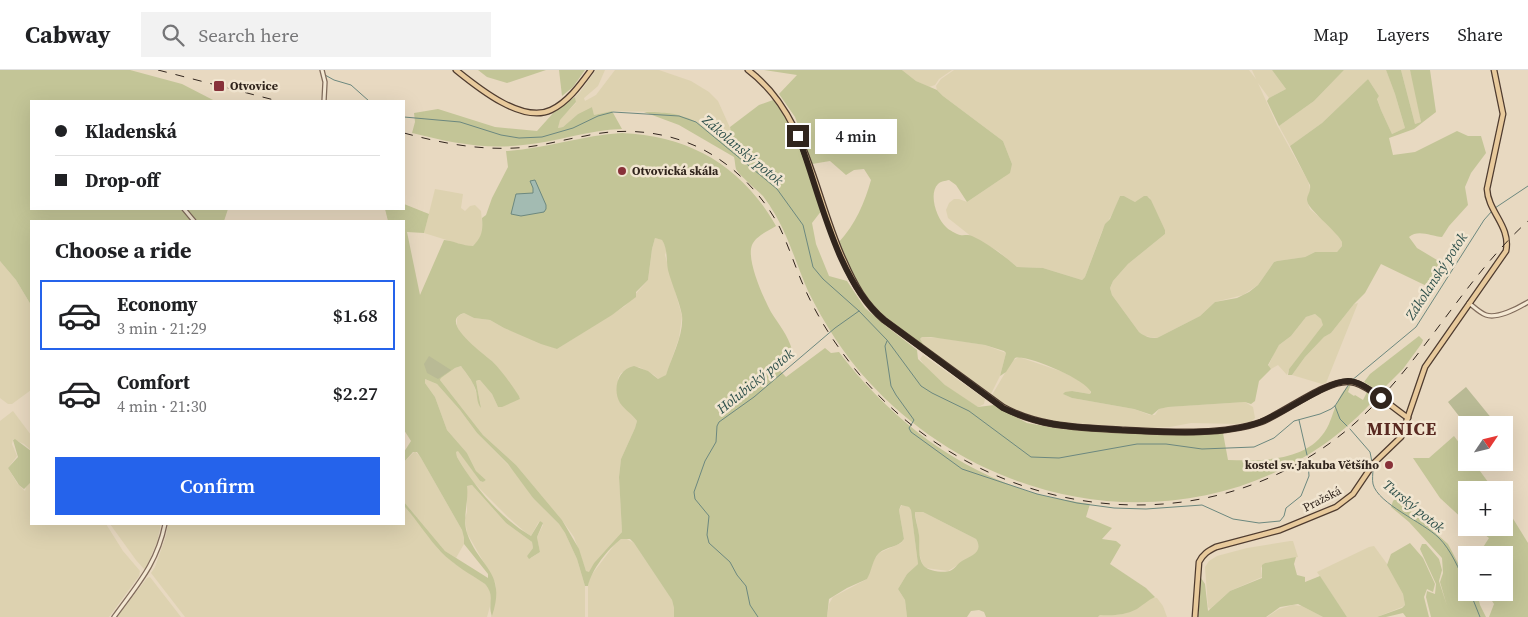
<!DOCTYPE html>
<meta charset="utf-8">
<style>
body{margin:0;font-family:"Source Serif 4",serif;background:#f2f2f2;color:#202124;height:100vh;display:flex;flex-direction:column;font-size:19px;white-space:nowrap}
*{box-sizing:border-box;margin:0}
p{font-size:16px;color:#757577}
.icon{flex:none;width:28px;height:28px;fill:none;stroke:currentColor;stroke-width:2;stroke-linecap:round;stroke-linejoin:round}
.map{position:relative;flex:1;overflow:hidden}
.details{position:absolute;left:30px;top:150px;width:375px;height:305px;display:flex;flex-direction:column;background:#fff;border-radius:0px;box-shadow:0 5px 20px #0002}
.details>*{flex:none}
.guide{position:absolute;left:30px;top:30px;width:375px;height:110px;border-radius:0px;box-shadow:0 5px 20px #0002;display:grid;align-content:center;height:110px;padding:0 25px;background:#fff}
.needle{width:32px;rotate:55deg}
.tools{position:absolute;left:1458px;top:346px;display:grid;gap:10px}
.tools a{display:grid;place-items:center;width:55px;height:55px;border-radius:0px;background:#fff;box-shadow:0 5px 20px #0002;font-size:25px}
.end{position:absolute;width:22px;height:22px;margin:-11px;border:6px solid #31251d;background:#fff;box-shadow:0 0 0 2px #fff}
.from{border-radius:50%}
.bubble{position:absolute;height:35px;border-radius:0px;background:#fff;box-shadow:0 5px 20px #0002;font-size:16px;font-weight:600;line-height:35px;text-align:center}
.guide b{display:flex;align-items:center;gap:18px;height:48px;font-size:19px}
.guide b+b{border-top:1px solid #e0e0e0}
.guide i{width:12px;height:12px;background:#202124}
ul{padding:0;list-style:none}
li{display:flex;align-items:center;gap:15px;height:70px;margin:0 10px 8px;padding:0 15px;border:2px solid transparent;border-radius:0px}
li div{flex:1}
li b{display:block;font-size:19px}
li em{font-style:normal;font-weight:600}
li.on{border-color:#2563eb}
li>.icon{width:45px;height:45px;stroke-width:1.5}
h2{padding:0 25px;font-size:22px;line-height:60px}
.primary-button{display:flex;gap:10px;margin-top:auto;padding:10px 25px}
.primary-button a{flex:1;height:58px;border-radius:0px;background:#2563eb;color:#fff;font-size:20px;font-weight:600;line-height:58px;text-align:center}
header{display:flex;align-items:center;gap:30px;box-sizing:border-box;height:70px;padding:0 25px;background:#fff;border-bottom:1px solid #e0e0e0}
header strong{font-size:24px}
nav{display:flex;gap:28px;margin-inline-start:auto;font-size:18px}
.search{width:350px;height:45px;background:#f2f2f2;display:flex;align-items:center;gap:12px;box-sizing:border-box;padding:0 18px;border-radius:0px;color:#757577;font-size:19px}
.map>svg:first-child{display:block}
</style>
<header>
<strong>Cabway</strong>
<div class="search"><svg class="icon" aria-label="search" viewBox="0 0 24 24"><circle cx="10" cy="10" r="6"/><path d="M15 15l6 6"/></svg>Search here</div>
<nav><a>Map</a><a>Layers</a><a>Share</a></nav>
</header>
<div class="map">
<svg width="1528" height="547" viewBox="0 0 1528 547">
<rect width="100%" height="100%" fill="#e8d9c1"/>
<g fill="#ddd2b0">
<path d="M 596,0 L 605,0 L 598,16 L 584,28 L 585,31 L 596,25 L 615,0 L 659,0 L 691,11 L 709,22 L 718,31 L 731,60 L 732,67 L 729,72 L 723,72 L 715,68 L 698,53 L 661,42 L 612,41 L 594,45 L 592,37 L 578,44 L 563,57 L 558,58 L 560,49 L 576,33 L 575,27 L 580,22 Z"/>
<path d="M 902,0 L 952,0 L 939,9 L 935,15 L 929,17 L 916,11 Z"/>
<path d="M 954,0 L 1249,0 L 1256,9 L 1252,0 L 1272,0 L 1286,19 L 1269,28 L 1258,13 L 1277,55 L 1308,111 L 1310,119 L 1307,131 L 1310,139 L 1333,159 L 1342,172 L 1342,176 L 1337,182 L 1315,182 L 1305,187 L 1277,191 L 1274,192 L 1258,215 L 1243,225 L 1215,232 L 1200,246 L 1157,268 L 1144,266 L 1139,262 L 1112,225 L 1110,218 L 1113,211 L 1128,194 L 1165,164 L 1165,160 L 1149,127 L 1135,132 L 1124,126 L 1120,126 L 1114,141 L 1102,161 L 1085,207 L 1082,210 L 1043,198 L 1017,197 L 998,181 L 972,167 L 948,148 L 946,140 L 949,133 L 954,129 L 959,129 L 967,132 L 1004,107 L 1012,94 L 1003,71 L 943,26 L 937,20 L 936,16 L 941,9 Z"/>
<path d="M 1344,0 L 1386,0 L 1395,24 L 1405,58 L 1392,64 L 1381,40 L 1377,28 L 1379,26 L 1368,9 L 1322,53 L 1290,76 L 1279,56 L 1314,31 Z"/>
<path d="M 1401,0 L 1410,0 L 1414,14 L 1421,52 L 1415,54 Z"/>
<path d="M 435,119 L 463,124 L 461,138 L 465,141 L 470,136 L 475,135 L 481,141 L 483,162 L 479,170 L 473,176 L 466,176 L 424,163 Z"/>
<path d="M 655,168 L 662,170 L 667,179 L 665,185 L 682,246 L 679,268 L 666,305 L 664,307 L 658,309 L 654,305 L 639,297 L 621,303 L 618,308 L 618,326 L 620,332 L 637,351 L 635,358 L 621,389 L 619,407 L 622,462 L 594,493 L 589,503 L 586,501 L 574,467 L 562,450 L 516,395 L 483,365 L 440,310 L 441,308 L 455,298 L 461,296 L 473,313 L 481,337 L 476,311 L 477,310 L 480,310 L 492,324 L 498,337 L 520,329 L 519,326 L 493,292 L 468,272 L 460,263 L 457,256 L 457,249 L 458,246 L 464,243 L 474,248 L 490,250 L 504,258 L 557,279 L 625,236 L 648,210 L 652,179 Z"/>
<path d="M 0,191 L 16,210 L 31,235 L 31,320 L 12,334 L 8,334 L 0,328 Z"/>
<path d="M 1358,233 L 1326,313 L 1322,314 L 1292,305 L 1305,287 L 1324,267 L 1331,263 L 1354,234 Z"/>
<path d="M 1315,244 L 1321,249 L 1324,255 L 1289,299 L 1287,305 L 1278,295 L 1271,299 L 1268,297 L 1274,283 L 1279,275 L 1291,266 L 1306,247 Z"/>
<path d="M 922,267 L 941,268 L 985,275 L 1006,283 L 1000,306 L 991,324 L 924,276 L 920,272 L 920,269 Z"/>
<path d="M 923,285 L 985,329 L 984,334 L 978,337 L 972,334 L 947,317 L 924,295 L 920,289 Z"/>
<path d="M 1019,287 L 1063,302 L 1085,314 L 1090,319 L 1090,324 L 1072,321 L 1064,324 L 1072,328 L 1134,339 L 1150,345 L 1155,345 L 1159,339 L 1167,337 L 1245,332 L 1253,337 L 1255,348 L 1251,352 L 1236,354 L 1191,353 L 1170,357 L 1146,358 L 1043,351 L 1015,340 L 999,332 L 992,325 L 1012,291 Z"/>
<path d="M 425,309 L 437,314 L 460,340 L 477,363 L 516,403 L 533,428 L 559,454 L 565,463 L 577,489 L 585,516 L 585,547 L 491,547 L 496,523 L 496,516 L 495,512 L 467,463 L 465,448 L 467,442 L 467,416 L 472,415 L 506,453 L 532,472 L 533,478 L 527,486 L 531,488 L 540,482 L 537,467 L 543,455 L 540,451 L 538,453 L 531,466 L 525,462 L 508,447 L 472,411 L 457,387 L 456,382 L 458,380 L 480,411 L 483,412 L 486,410 L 476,401 L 467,383 L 447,360 L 435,327 L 425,313 Z"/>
<path d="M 13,341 L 31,365 L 31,380 L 24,374 L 13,369 L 12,374 L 17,386 L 8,398 L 17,413 L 25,421 L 26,417 L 31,412 L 31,454 L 106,454 L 123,481 L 140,501 L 139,506 L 109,547 L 0,547 L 0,351 Z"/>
<path d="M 415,381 L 421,388 L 462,460 L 464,468 L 464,474 L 456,488 L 445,481 L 404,432 L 404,392 Z"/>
<path d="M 902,435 L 909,437 L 911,440 L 918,494 L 907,504 L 898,519 L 905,530 L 907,547 L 827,547 L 829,534 L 833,527 L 867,509 L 874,490 L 879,483 L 901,473 L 904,469 L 899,440 Z"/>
<path d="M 404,436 L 419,453 L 439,480 L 454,493 L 485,514 L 489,519 L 492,529 L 487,547 L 185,547 L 151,503 L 155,497 L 166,466 L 168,454 L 404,454 Z"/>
<path d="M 915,442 L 923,442 L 976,469 L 979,475 L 977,483 L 948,501 L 926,498 L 922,493 L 919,483 L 919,466 Z"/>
<path d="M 110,454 L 161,454 L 157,472 L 146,498 L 144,499 L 136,490 Z"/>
<path d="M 625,468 L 634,473 L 672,530 L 674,538 L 674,547 L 588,547 L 588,516 L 590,507 L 615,474 L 621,469 Z"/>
<path d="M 1290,471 L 1293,471 L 1298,487 L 1265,493 L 1261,498 L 1262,507 L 1230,521 L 1210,539 L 1208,537 L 1205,497 L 1209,491 L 1217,486 L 1247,478 Z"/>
<path d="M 1374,476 L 1390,498 L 1403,524 L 1405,535 L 1402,537 L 1377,547 L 1347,547 L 1317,502 L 1369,477 Z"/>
<path d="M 150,507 L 181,547 L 117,547 L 144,512 L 147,508 Z"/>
<path d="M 1153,527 L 1157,528 L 1163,536 L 1167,547 L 1098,547 L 1100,545 L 1117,545 L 1126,543 Z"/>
<path d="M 1293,535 L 1302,536 L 1323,547 L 1267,547 L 1279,539 Z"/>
</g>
<g fill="#c3c597" fill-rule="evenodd">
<path d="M 0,0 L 130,0 L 182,14 L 215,31 L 31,31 L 31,139 L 228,139 L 224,151 L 31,151 L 31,235 L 16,210 L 0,191 Z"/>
<path d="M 478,0 L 546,0 L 507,13 L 487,7 Z"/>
<path d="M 559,0 L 585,0 L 573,17 L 562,26 Z"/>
<path d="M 764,0 L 902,0 L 916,11 L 937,20 L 943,26 L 1003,71 L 1012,94 L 1010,103 L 967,132 L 956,115 L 949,110 C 945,111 941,111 938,114 C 928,124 937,149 946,157 C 949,160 956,164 960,165 C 964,166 968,164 972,166 C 989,174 1003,185 1017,197 L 1043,198 L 1082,210 L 1085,207 L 1105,154 L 1110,149 L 1120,126 L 1124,126 L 1135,132 L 1144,126 L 1147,126 L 1151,130 L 1165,160 L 1165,164 L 1128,194 L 1113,211 L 1110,218 L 1112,225 L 1139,262 C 1145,267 1150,268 1157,268 L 1200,246 L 1215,232 L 1237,228 L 1249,222 L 1258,215 L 1274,192 L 1277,191 L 1305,187 L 1315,182 L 1337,182 L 1342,176 L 1342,172 C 1336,160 1307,139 1307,130 C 1307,125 1311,121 1310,115 L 1290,76 L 1322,53 L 1368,9 L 1379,26 L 1377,29 L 1381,40 L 1392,64 L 1405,58 L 1395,24 L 1386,0 L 1401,0 L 1415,54 L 1421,52 L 1410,0 L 1430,0 L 1436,42 L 1414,59 L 1389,68 L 1393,85 L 1415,82 L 1457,61 L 1468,66 L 1481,66 L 1486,83 L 1471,103 L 1465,117 L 1468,135 L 1449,156 L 1442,167 C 1431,166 1418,159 1409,167 L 1417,178 L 1447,196 L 1435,220 L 1381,194 L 1365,223 L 1354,234 L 1331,263 L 1324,267 L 1305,287 L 1292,305 L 1288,305 L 1289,299 L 1323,255 L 1321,249 L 1315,244 L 1306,247 L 1291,266 L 1279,275 L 1268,295 L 1271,299 L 1259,311 L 1255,331 L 1251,334 L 1245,332 L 1168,337 L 1159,339 L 1152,345 L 1134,339 L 1072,328 L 1063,324 L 1065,322 L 1072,321 L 1090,324 L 1091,322 C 1086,310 1027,284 1015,288 L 1006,302 L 1000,306 L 1006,283 L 1004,281 L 985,275 L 931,267 L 922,267 L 920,269 L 924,276 L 873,238 L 857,215 L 839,172 C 855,155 865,132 871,110 L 864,99 L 854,100 L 846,105 L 830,91 L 812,94 L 795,47 L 779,24 L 797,5 Z"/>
<path d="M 1272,0 L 1344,0 L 1314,31 L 1279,56 L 1267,31 L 1269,28 L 1286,19 Z"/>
<path d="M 575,27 L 576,32 L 560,50 L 558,58 L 563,57 L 578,44 L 592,37 L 594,45 L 612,41 L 622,59 C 588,60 556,72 523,75 C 485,80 448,72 412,63 L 415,52 L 414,43 L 438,39 L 495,57 L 537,61 L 555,41 Z"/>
<path d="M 773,30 C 799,60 810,102 822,140 L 812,153 L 816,174 L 829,206 L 847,211 L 865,238 L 886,256 L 917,280 L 918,289 L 945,315 L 978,337 L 994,335 L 1027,353 L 1061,359 L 1161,365 L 1223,363 L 1228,390 C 1262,391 1312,392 1329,354 C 1335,340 1338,323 1351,314 L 1348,322 L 1354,326 L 1355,325 L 1363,330 L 1367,322 L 1376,328 C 1360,345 1342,362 1323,375 C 1178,475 984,438 869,312 C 844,285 824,253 808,221 C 800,203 794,184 786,166 C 780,152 772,138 763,126 C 757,120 739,105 736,99 C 735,96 735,90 734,87 L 679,55 L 644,42 C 657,42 671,42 684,47 C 689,48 695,51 699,54 C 708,60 716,73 729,72 L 732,67 L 730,57 L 759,35 Z"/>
<path d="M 622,63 C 690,66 742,96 776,156 C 768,161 756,166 752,175 C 746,190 764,229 771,242 C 779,255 788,265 792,280 L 782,285 L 774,294 L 786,307 L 825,278 L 831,283 L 839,282 C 889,348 957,401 1038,424 C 1055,429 1072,431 1090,434 L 1086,447 L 1112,458 L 1102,469 L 1116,471 L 1121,475 L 1110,494 L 1146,518 L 1155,527 C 1148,530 1143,535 1137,539 C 1126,545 1112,546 1100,545 L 1098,547 L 986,547 L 984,542 L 979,540 L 971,541 L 967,547 L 907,547 L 905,530 L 898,519 L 907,504 L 918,494 L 911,440 L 909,437 L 901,435 L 899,440 L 904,469 C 898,478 887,476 879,483 C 872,490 872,501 867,509 L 847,518 L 829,529 L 827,547 L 674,547 L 674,538 L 672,530 L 634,473 L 630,469 L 621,469 C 607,480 592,499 588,516 L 585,516 L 577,489 L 565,463 L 559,454 L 533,428 L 508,394 L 477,363 L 460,340 L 437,314 L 425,309 L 425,313 L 435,327 L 447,360 L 467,383 L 476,401 L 486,410 L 483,412 L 480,411 L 458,381 L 456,382 L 457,387 C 474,416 501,449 531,466 L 540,451 L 543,453 L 537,467 L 540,482 L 529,489 L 527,486 L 533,478 L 532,472 L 506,453 L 472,415 L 467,416 C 469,432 462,448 467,463 C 479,498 507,501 492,546 C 487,533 496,527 485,514 C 470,504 454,495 441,482 C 428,468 417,450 404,436 L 404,432 L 445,481 L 488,508 L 488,504 L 464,474 L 464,468 L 462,460 L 421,388 L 417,382 L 413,382 L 404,392 L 404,382 L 411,371 L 404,360 L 404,151 L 388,151 L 385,139 L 404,139 L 404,134 L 429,144 L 424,163 L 407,162 L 420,225 L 444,170 C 454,171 463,176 473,176 C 482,167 483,161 482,148 L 486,145 L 492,128 L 508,97 L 506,81 C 545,79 583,65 622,63 ZM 655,168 L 662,170 C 668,179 666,190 668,200 C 672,215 679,230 682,245 C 684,265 672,286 666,305 L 658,309 L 648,301 L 634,296 C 618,299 612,319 620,333 C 625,340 632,344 637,351 L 635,358 L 621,389 L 619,407 L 622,462 L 594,493 L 589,502 L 586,501 L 579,479 L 562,450 L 516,395 L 483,365 L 440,310 L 441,308 L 455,298 L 461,296 C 466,303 472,310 475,318 C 478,325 476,332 481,338 L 476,311 L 478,310 L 480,310 L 492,324 L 498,337 L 502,337 L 520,329 L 519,326 C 511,314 502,301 492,291 C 485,285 437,251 464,243 L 474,248 L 490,250 L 504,258 L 541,274 L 557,279 L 612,245 L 636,227 L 636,222 L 648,210 L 652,179 ZM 915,442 L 923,442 L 976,469 C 984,482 971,486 962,491 C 957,494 955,499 950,501 C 943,503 928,501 924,496 C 917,488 920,474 919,465 C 918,457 915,449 915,442 Z"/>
<path d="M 1419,266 L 1423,270 L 1422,273 L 1403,299 L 1380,322 L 1364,312 L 1370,304 Z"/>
<path d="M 1454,366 L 1466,382 L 1466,392 L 1474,393 L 1494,420 L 1466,420 L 1466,452 L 1440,428 L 1413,388 L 1429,388 Z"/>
<path d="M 15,369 L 31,381 L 31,412 L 24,419 L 19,415 L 8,398 L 18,387 L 13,370 Z"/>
<path d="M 1398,426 L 1405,436 L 1448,474 L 1458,493 L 1464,494 L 1466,496 L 1463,500 L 1466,501 L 1466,522 L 1477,523 L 1480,535 L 1486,547 L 1431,547 L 1426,527 L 1427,521 L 1435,524 L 1436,514 L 1420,479 L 1422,474 L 1426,474 L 1439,489 L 1442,500 L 1439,511 L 1447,536 L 1440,512 L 1443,503 L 1442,488 L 1409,452 L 1391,437 L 1393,431 Z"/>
<path d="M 1504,434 L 1528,473 L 1528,547 L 1489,547 L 1494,534 L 1487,523 L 1504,522 L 1504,485 L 1478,485 L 1489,468 L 1476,458 L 1504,458 Z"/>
<path d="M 1410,473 L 1423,488 L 1435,514 L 1433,522 L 1427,519 L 1424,527 L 1429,547 L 1406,547 L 1403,543 L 1386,547 L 1377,547 L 1402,538 L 1405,535 L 1403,524 L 1387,495 L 1391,484 Z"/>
<path d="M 1296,487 L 1294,494 L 1297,505 L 1305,507 L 1305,512 L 1320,506 L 1347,547 L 1323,547 L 1298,534 L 1280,537 L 1266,547 L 1198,547 L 1201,508 L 1205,514 L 1208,541 L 1230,521 L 1262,508 L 1262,495 L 1265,493 Z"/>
</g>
<g fill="#b9ba95">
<path d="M 429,286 L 451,300 L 438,309 L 427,303 L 424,294 Z"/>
<path d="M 1466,317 L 1497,355 L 1466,355 L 1448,332 Z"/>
</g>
<path fill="#a3bbb2" stroke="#6c887f" d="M 535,110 L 546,135 L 546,139 L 544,142 L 521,146 L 511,144 L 516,124 L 533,123 L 533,118 L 530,111 Z"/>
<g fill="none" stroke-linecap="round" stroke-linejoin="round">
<g stroke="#6c887f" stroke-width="1">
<path d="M 325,5 L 334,10 L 351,15 L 369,31"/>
<path d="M 404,47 L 460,52 L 501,65 L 519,68 L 542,67 L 573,58 L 598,46 L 613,42 L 679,46 L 696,52 L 777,119 L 803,155 L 813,197 L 823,209 L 859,241 L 887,270 L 921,316 L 932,323 L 969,341 L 1031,387 L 1059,388 L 1137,374 L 1166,374 L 1202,379 L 1254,377 L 1274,368 L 1294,351 L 1320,344 L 1331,339 L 1335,336 L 1349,314"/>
<path d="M 1495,138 L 1528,116"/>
<path d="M 887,271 L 885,276 L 891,316 L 896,325 L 914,350 L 909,358 L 911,362 L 962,399 L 1037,424 L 1077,433 L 1114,438 L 1146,439 L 1202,435 L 1233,449 L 1259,453 L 1280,451 L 1284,446 L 1286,438 L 1301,426 L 1309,406 L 1308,391"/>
<path d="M 1351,311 L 1416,257 L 1484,150 L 1492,141"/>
<path d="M 1335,336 L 1340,349 L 1347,356"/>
<path d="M 1299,350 L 1307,385"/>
<path d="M 1350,359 L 1370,382 L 1372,392"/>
<path d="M 1373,398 C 1373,404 1372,409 1373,414 C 1378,434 1423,452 1439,468 C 1451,480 1459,499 1466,515"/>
<path d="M 1470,522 L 1480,547"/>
<path d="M 758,547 L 750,535 L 746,516 L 737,505 L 730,492 L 709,473 L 707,465 L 709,446 L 695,429 L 694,422 L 705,391 L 716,372 L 717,356 L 719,352 L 754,327 L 835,258 L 859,241"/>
</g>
<defs>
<g id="minor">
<path d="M 322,0 L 325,12 L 324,31"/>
<path d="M 184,139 L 194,151"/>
<path d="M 1469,233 C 1474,237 1480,243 1486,245 C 1497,249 1518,238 1528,232"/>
<path d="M 114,547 C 137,515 157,494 165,454"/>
</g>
<g id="major">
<path d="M 456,0 C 477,17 522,54 551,40 C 568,32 580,15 591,0"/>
<path d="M 748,0 C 808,45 814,127 844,191 C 854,214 865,234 884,250 L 1003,337 C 1019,346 1036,351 1053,354 C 1077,358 1102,359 1125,360 C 1168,362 1221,366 1261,352 C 1284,343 1329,308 1351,312 C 1367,314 1393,338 1408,348"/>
<path d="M 1195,547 L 1199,492 C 1203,484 1208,481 1216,477 L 1280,460 L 1336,437 L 1353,424 L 1374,393 L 1401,367 L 1425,297 L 1506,181 C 1511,156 1488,142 1487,119 L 1503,44 L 1494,0"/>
</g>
</defs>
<use href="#minor" stroke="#806b5b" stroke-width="5.5"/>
<use href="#major" stroke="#4e3b2f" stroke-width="7"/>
<use href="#minor" stroke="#f4e8d3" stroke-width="3"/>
<use href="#major" stroke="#e8ca9c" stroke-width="4.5"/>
<g stroke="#31251d" stroke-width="1" stroke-dasharray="9 9" stroke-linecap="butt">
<path d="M 158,0 L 278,31"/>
<path d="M 404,63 C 441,73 477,80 515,78 C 539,77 561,70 585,66 C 624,57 666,61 702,79 C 735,96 763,125 780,158 C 788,175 794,193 801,210 C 811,234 824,257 839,278 C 956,445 1196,492 1354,354 C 1421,295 1462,211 1528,151"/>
</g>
</g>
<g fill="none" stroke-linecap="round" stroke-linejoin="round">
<path stroke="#31251d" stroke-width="6" d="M 798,66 C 820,123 836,210 884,250 L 1003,338 C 1016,344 1029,349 1042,352 C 1068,358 1095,358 1122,360 C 1163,362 1219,366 1258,353 C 1284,344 1324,312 1348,311 C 1360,311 1372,322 1381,328"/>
</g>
<g fill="#883139" stroke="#f1e5d0" stroke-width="2">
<rect x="213" y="10" width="12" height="12" rx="2.5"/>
<circle cx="622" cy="101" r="5"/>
<circle cx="1389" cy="395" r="5"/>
</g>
<g text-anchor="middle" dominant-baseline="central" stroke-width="5" stroke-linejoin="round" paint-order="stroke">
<g font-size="12" font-weight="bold" fill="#31251d" stroke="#f1e5d0" text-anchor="start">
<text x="230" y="16">Otvovice</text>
<text x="632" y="101">Otvovická skála</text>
<text x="1379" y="395" text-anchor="end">kostel sv. Jakuba Většího</text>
</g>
<g font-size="12" fill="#31251d" stroke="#f1e5d0">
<text transform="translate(1322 429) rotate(-27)">Pražská</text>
</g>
<g font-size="14" font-style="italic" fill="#2e504b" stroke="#f1e5d0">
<text transform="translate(743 80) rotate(40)">Zákolanský potok</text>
<text transform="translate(1436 206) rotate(-57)">Zákolanský potok</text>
<text transform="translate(755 311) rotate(-39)">Holubický potok</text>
<text transform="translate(1414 436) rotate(39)">Turský potok</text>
</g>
<g font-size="18" font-weight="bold" letter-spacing="1" fill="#592921" stroke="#f1e5d0">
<text x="1402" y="358">MINICE</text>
</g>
</g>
</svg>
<div class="tools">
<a><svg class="needle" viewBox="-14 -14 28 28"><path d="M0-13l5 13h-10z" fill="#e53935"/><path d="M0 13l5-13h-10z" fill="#757577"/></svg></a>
<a>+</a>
<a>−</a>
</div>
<i class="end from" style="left:1381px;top:328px"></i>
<i class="end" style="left:798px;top:66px"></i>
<div class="bubble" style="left:815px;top:49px;width:82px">4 min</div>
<div class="guide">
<b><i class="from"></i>Kladenská</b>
<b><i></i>Drop-off</b>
</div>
<section class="details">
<h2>Choose a ride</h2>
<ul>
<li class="on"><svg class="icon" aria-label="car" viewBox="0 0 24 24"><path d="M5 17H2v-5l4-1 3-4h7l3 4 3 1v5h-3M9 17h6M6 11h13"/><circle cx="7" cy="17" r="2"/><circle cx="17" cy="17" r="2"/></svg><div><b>Economy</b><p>3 min · 21:29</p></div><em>$1.68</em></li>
<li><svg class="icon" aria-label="car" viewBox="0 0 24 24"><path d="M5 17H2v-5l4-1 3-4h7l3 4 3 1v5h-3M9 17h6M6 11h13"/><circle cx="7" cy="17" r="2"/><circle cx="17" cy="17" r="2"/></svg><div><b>Comfort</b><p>4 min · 21:30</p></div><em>$2.27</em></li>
</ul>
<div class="primary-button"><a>Confirm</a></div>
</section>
</div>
